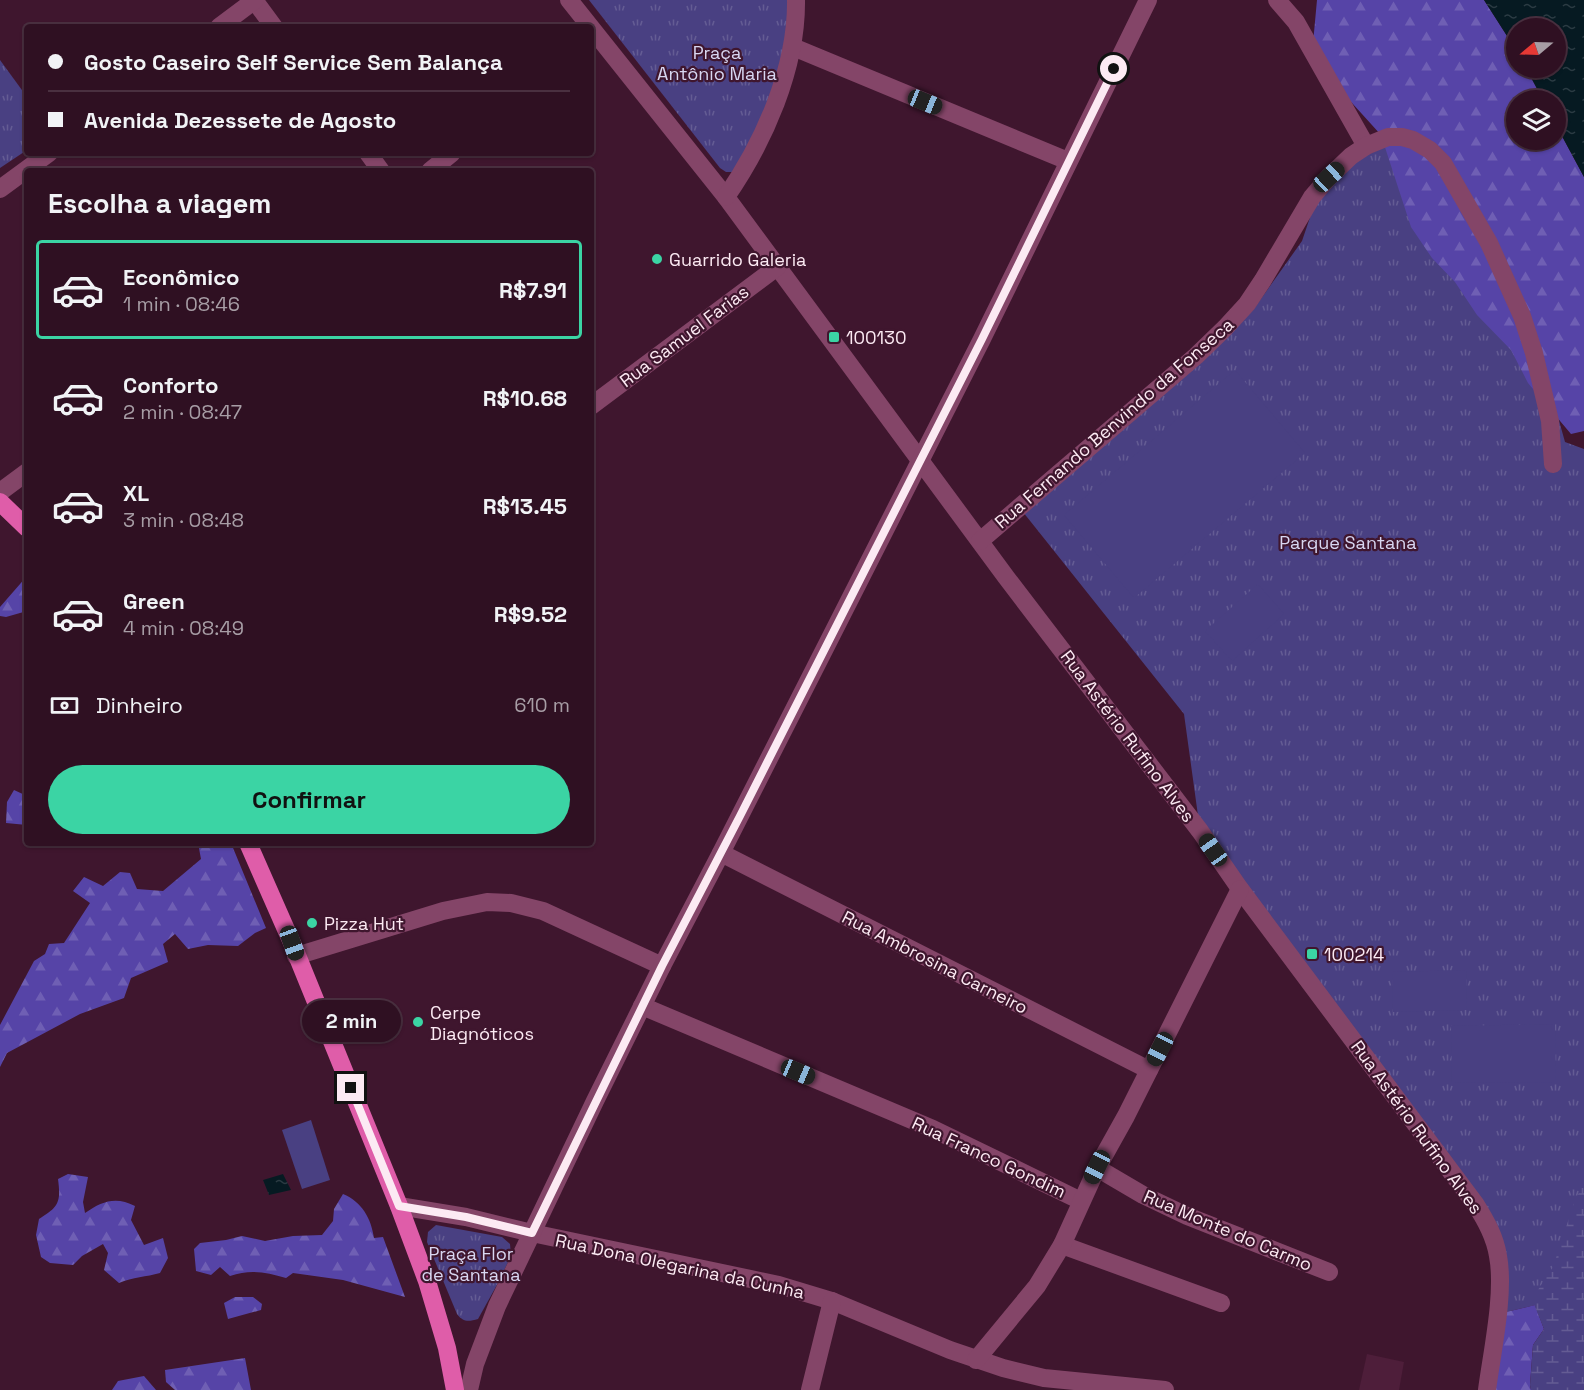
<!DOCTYPE html>
<html lang="pt">
<meta charset="utf-8">
<style>
body{margin:0;font-family:"Space Grotesk",sans-serif;background:#37192a;color:#f1f3f6;height:100vh;display:flex;flex-direction:column;font-size:22px;white-space:nowrap}
*{box-sizing:border-box;margin:0}
p{font-size:20px;color:#a79da5}
.icon{flex:none;width:33px;height:33px;fill:none;stroke:currentColor;stroke-width:2;stroke-linecap:round;stroke-linejoin:round}
.map{position:relative;flex:1;overflow:hidden}
.panel{position:absolute;left:24px;top:168px;width:570px;height:678px;display:flex;flex-direction:column;background:#2f1022;border-radius:6px;box-shadow:0 2px 4px #0004,0 0 0 2px #4a3040}
.panel>*{flex:none}
.hud{position:absolute;left:24px;top:24px;width:570px;height:132px;border-radius:6px;box-shadow:0 2px 4px #0004,0 0 0 2px #4a3040;display:grid;align-content:center;height:132px;padding:0 24px;background:#2f1022}
.needle{width:39px;rotate:251deg}
.controls{position:absolute;left:1506px;top:18px;display:grid;gap:12px}
.controls a{display:grid;place-items:center;width:60px;height:60px;border-radius:50%;background:#2f1022;box-shadow:0 2px 4px #0004,0 0 0 2px #4a3040;font-size:30px}
.end{position:absolute;width:27px;height:27px;margin:-14px;border:8px solid #fceaf3;background:#111;box-shadow:0 0 0 3px #111}
.from{border-radius:50%}
.bubble{position:absolute;height:42px;border-radius:21px;background:#2f1022;box-shadow:0 2px 4px #0004,0 0 0 2px #4a3040;font-size:20px;font-weight:700;line-height:42px;text-align:center}
.car{position:absolute;width:18px;height:36px;margin:-18px -9px;border-radius:8px;box-shadow:0 0 4px 2px #0007;background:linear-gradient(#222 24%,#8ab4d8 0 40%,#222 0 76%,#8ab4d8 0 86%,#222 0)}
.hud b{display:flex;align-items:center;gap:21px;height:57px;font-size:22px}
.hud b+b{border-top:2px solid #4a3040}
.hud i{width:15px;height:15px;background:#f1f3f6}
ul{padding:0;list-style:none}
li{display:flex;align-items:center;gap:18px;height:99px;margin:0 12px 9px;padding:0 12px;border:3px solid transparent;border-radius:6px}
li div{flex:1}
li b{display:block;font-size:22px}
li em{font-style:normal;font-weight:700}
li.on{border-color:#3bd4a4}
li>.icon{width:54px;height:54px;stroke-width:1.5}
h2{padding:0 24px;font-size:27px;line-height:72px}
.pay{display:flex;align-items:center;gap:15px;height:66px;padding:0 24px;font-size:22px}
.pay p{margin-inline-start:auto}
.button{display:flex;gap:12px;margin-top:auto;padding:12px 24px}
.button a{flex:1;height:69px;border-radius:36px;background:#3bd4a4;color:#111;font-size:24px;font-weight:700;line-height:69px;text-align:center}
.map>svg:first-child{display:block}
</style>
<div class="map">
<svg width="1584" height="1390" viewBox="0 0 1584 1390">
<defs>
<pattern id="grass-tufts" width="24" height="20" patternUnits="userSpaceOnUse" patternTransform="scale(1.5)"><rect width="24" height="20" fill="#494082"/><path d="M3 7l-1-3M5 7V3M7 7l1-3M15 17l-1-3M17 17v-4M19 17l1-3" fill="none" stroke="#645c94"/></pattern>
<pattern id="forest-firs" width="22" height="20" patternUnits="userSpaceOnUse" patternTransform="scale(1.5)"><rect width="22" height="20" fill="#5644a7"/><path d="M5 1l3.5 6h-7zM16 11l3.5 6h-7z" fill="#6f5fb4"/></pattern>
<pattern id="wetland-marsh" width="20" height="14" patternUnits="userSpaceOnUse" patternTransform="scale(1.5)"><rect width="20" height="14" fill="#494082"/><path d="M1 5h8M5 5V1M11 12h8M15 12V8" fill="none" stroke="#645c94"/></pattern>
<pattern id="water-ripples" width="26" height="14" patternUnits="userSpaceOnUse" patternTransform="scale(1.5)"><rect width="26" height="14" fill="#061a22"/><path d="M2 4q2-2 4 0t4 0M15 11q2-2 4 0t4 0" fill="none" stroke="#2b3b43"/></pattern>
</defs>
<rect width="100%" height="100%" fill="#3f162e"/>
<path fill="#4e1e3a" d="M 1367,1354 L 1404,1362 L 1399,1390 L 1359,1390 Z"/>
<g fill="url(#grass-tufts)">
<path d="M 589,0 L 791,0 L 787,57 L 744,160 L 733,172 L 726,172 L 720,168 Z"/>
<path d="M 0,60 L 27,97 L 27,150 L 0,168 Z"/>
<path d="M 1399,140 L 1558,417 L 1565,442 L 1584,449 L 1584,1247 L 1540,1304 L 1506,1312 L 1490,1239 L 1200,830 L 1184,714 L 1023,512 L 1253,310 L 1302,241 L 1319,191 L 1348,164 Z"/>
<path d="M 436,1225 L 502,1237 L 510,1244 L 511,1256 L 498,1283 L 478,1319 C 468,1322 463,1322 457,1314 L 427,1242 L 428,1232 Z"/>
</g>
<g fill="url(#forest-firs)">
<path d="M 1317,0 L 1484,0 L 1516,50 L 1516,68 L 1526,68 L 1543,100 L 1516,100 L 1516,140 L 1556,140 L 1556,125 L 1584,177 L 1584,431 L 1571,434 L 1528,383 L 1511,350 L 1477,315 L 1455,282 L 1432,258 L 1411,227 L 1381,135 L 1333,82 L 1311,65 Z"/>
<path d="M 27,576 L 27,611 L 6,617 L 0,616 L 0,607 Z"/>
<path d="M 14,790 L 27,796 L 27,825 L 6,823 L 7,802 Z"/>
<path d="M 198,843 L 231,843 L 266,928 L 255,933 L 238,946 L 208,945 L 188,949 L 175,934 L 163,944 L 168,962 L 131,978 L 124,998 L 80,1014 L 7,1053 L 0,1067 L 0,1025 L 34,961 L 45,954 L 49,944 L 64,943 L 90,903 L 73,891 L 84,877 L 103,886 L 120,872 L 130,873 L 137,889 L 163,891 L 201,859 Z"/>
<path d="M 68,1174 L 88,1177 L 83,1202 L 85,1213 C 102,1201 116,1196 135,1206 L 131,1220 L 144,1245 L 163,1238 L 168,1258 L 160,1273 C 146,1277 133,1277 119,1283 L 104,1270 L 108,1253 L 103,1244 L 82,1256 L 73,1265 L 50,1263 L 41,1257 L 36,1235 L 39,1219 C 59,1207 61,1202 58,1179 Z"/>
<path d="M 343,1194 C 362,1202 371,1218 374,1238 L 383,1237 L 405,1297 L 343,1280 L 293,1273 L 286,1278 C 266,1272 250,1269 230,1276 L 220,1267 L 211,1275 L 196,1271 L 194,1249 L 200,1243 L 226,1240 L 242,1236 L 265,1241 L 293,1236 L 322,1235 L 333,1221 L 334,1209 Z"/>
<path d="M 235,1297 L 253,1297 L 262,1304 L 261,1310 L 228,1319 L 224,1303 Z"/>
<path d="M 1535,1305 L 1544,1329 L 1533,1345 L 1530,1385 L 1531,1390 L 1495,1390 L 1506,1312 Z"/>
<path d="M 245,1358 L 251,1390 L 175,1390 L 166,1382 L 165,1370 Z"/>
<path d="M 144,1376 L 156,1390 L 112,1390 L 118,1381 Z"/>
</g>
<path fill="url(#wetland-marsh)" d="M 1584,1182 L 1584,1390 L 1531,1390 L 1530,1385 L 1533,1345 L 1544,1329 L 1532,1299 L 1553,1267 L 1574,1203 Z"/>
<g fill="#494082">
<path d="M 1235,370 L 1305,453 L 1134,598 L 1064,515 Z"/>
<path d="M 1258,584 L 1284,614 L 1232,661 L 1205,631 Z"/>
<path d="M 1466,970 L 1467,1010 L 1393,1012 L 1392,972 Z"/>
<path d="M 1555,1024 L 1556,1082 L 1452,1083 L 1451,1026 Z"/>
<path d="M 311,1120 L 330,1180 L 302,1189 L 282,1130 Z"/>
</g>
<g fill="url(#water-ripples)">
<path d="M 1484,0 L 1584,0 L 1584,177 L 1556,125 L 1556,100 L 1543,100 L 1526,68 L 1556,68 L 1556,28 L 1516,28 L 1516,50 Z"/>
<path d="M 283,1174 L 291,1190 L 269,1195 L 263,1180 Z"/>
</g>
<g fill="none" stroke-linecap="round" stroke-linejoin="round">
<g stroke="#844568" stroke-width="18">
<path d="M 254,0 L 274,27"/>
<path d="M 569,0 L 726,197 L 1006,577 L 1200,831 L 1240,889 L 1476,1205 C 1486,1221 1495,1237 1498,1256 C 1505,1293 1492,1352 1487,1390"/>
<path d="M 1277,0 L 1296,22 L 1366,146"/>
<path d="M 219,27 L 255,0"/>
<path d="M 793,47 L 1068,161"/>
<path d="M 368,153 L 381,171"/>
<path d="M 430,171 L 452,153"/>
<path d="M 0,189 L 49,153"/>
<path d="M 726,197 C 764,142 797,68 796,0"/>
<path d="M 591,406 L 777,267"/>
<path d="M 0,492 L 27,472"/>
<path d="M 980,541 L 1196,356 L 1225,328 L 1247,304 L 1263,280 L 1312,197 L 1329,177 L 1351,156 L 1366,146 L 1388,137 L 1402,137 L 1413,140 L 1430,150 L 1443,163 L 1489,243 L 1522,316 L 1534,353 L 1550,421 L 1553,464"/>
<path d="M 721,853 L 1149,1070"/>
<path d="M 296,956 L 443,911 L 487,902 L 511,903 L 543,911 L 662,966"/>
<path d="M 642,1006 L 933,1129 L 1081,1201"/>
<path d="M 1097,1168 L 1143,1195 L 1187,1216 L 1329,1272"/>
<path d="M 399,1206 L 466,1217 L 532,1233 L 779,1285 L 832,1301 L 950,1350 L 1003,1368 L 1044,1378 L 1165,1390"/>
<path d="M 1062,1245 L 1221,1303"/>
<path d="M 976,1360 L 1037,1286 L 1062,1245 L 1097,1168 L 1126,1116 L 1240,889"/>
<path d="M 469,1390 L 475,1364 L 497,1306 L 595,1101 L 662,966 L 721,853 L 982,339 L 1148,0"/>
<path d="M 810,1390 L 832,1301"/>
</g>
<g stroke="#df5da9" stroke-width="18">
<path d="M 0,502 L 27,528"/>
<path d="M 248,843 L 292,943 L 399,1206 L 427,1281 L 447,1348 L 455,1390"/>
</g>
</g>
<g fill="none" stroke-linecap="round" stroke-linejoin="round">
<path stroke="#fceaf3" stroke-width="8" d="M 351,1088 L 399,1206 L 466,1217 L 532,1233 L 662,966 L 740,816 L 982,339 L 1114,69"/>
</g>
<g fill="#3bd4a4" stroke="#3f162e" stroke-width="2">
<circle cx="657" cy="259" r="6"/>
<rect x="828" y="331" width="12" height="12" rx="3"/>
<circle cx="312" cy="923" r="6"/>
<rect x="1306" y="948" width="12" height="12" rx="3"/>
<circle cx="418" cy="1022" r="6"/>
</g>
<g text-anchor="middle" dominant-baseline="central" stroke-width="4.5" stroke-linejoin="round" paint-order="stroke">
<g font-size="18" fill="#d8d7f2" stroke="#3f162e">
<text x="717" y="52">Praça<tspan x="717" dy="21">Antônio Maria</tspan></text>
<text x="1348" y="542">Parque Santana</text>
<text x="471" y="1253">Praça Flor<tspan x="471" dy="21">de Santana</tspan></text>
</g>
<g font-size="18" fill="#fceaf3" stroke="#3f162e" text-anchor="start">
<text x="669" y="259">Guarrido Galeria</text>
<text x="846" y="337">100130</text>
<text x="324" y="923">Pizza Hut</text>
<text x="1324" y="954">100214</text>
<text x="430" y="1012">Cerpe<tspan x="430" dy="21">Diagnóticos</tspan></text>
</g>
<g font-size="18" fill="#fceaf3" stroke="#3f162e">
<text transform="translate(684 336) rotate(-37)">Rua Samuel Farias</text>
<text transform="translate(1114 423) rotate(-41)">Rua Fernando Benvindo da Fonseca</text>
<text transform="translate(1128 736) rotate(53)">Rua Astério Rufino Alves</text>
<text transform="translate(935 962) rotate(27)">Rua Ambrosina Carneiro</text>
<text transform="translate(1417 1127) rotate(54)">Rua Astério Rufino Alves</text>
<text transform="translate(989 1157) rotate(25)">Rua Franco Gondim</text>
<text transform="translate(1228 1230) rotate(23)">Rua Monte do Carmo</text>
<text transform="translate(680 1266) rotate(12)">Rua Dona Olegarina da Cunha</text>
</g>
</g>
</svg>
<div class="controls">
<a><svg class="needle" viewBox="-14 -14 28 28"><path d="M0-13l5 13h-10z" fill="#e53935"/><path d="M0 13l5-13h-10z" fill="#a79da5"/></svg></a>
<a><svg class="icon" aria-label="layers" viewBox="0 0 24 24"><path d="M12 4l9 5-9 5-9-5zM3 14l9 5 9-5"/></svg></a>
</div>
<i class="end from" style="left:1114px;top:69px"></i>
<i class="end" style="left:351px;top:1088px"></i>
<div class="bubble" style="left:302px;top:1000px;width:99px">2 min</div>
<i class="car" style="left:925px;top:102px;rotate:112deg"></i>
<i class="car" style="left:1329px;top:177px;rotate:47deg"></i>
<i class="car" style="left:1213px;top:850px;rotate:325deg"></i>
<i class="car" style="left:292px;top:943px;rotate:160deg"></i>
<i class="car" style="left:1160px;top:1049px;rotate:207deg"></i>
<i class="car" style="left:798px;top:1072px;rotate:113deg"></i>
<i class="car" style="left:1097px;top:1167px;rotate:206deg"></i>
<div class="hud">
<b><i class="from"></i>Gosto Caseiro Self Service Sem Balança</b>
<b><i></i>Avenida Dezessete de Agosto</b>
</div>
<section class="panel">
<h2>Escolha a viagem</h2>
<ul>
<li class="on"><svg class="icon" aria-label="car" viewBox="0 0 24 24"><path d="M5 17H2v-5l4-1 3-4h7l3 4 3 1v5h-3M9 17h6M6 11h13"/><circle cx="7" cy="17" r="2"/><circle cx="17" cy="17" r="2"/></svg><div><b>Econômico</b><p>1 min · 08:46</p></div><em>R$7.91</em></li>
<li><svg class="icon" aria-label="car" viewBox="0 0 24 24"><path d="M5 17H2v-5l4-1 3-4h7l3 4 3 1v5h-3M9 17h6M6 11h13"/><circle cx="7" cy="17" r="2"/><circle cx="17" cy="17" r="2"/></svg><div><b>Conforto</b><p>2 min · 08:47</p></div><em>R$10.68</em></li>
<li><svg class="icon" aria-label="car" viewBox="0 0 24 24"><path d="M5 17H2v-5l4-1 3-4h7l3 4 3 1v5h-3M9 17h6M6 11h13"/><circle cx="7" cy="17" r="2"/><circle cx="17" cy="17" r="2"/></svg><div><b>XL</b><p>3 min · 08:48</p></div><em>R$13.45</em></li>
<li><svg class="icon" aria-label="car" viewBox="0 0 24 24"><path d="M5 17H2v-5l4-1 3-4h7l3 4 3 1v5h-3M9 17h6M6 11h13"/><circle cx="7" cy="17" r="2"/><circle cx="17" cy="17" r="2"/></svg><div><b>Green</b><p>4 min · 08:49</p></div><em>R$9.52</em></li>
</ul>
<div class="pay"><svg class="icon" aria-label="cash" viewBox="0 0 24 24"><path d="M3 7h18v10H3z"/><circle cx="12" cy="12" r="2"/></svg>Dinheiro<p>610 m</p></div>
<div class="button"><a>Confirmar</a></div>
</section>
</div>
